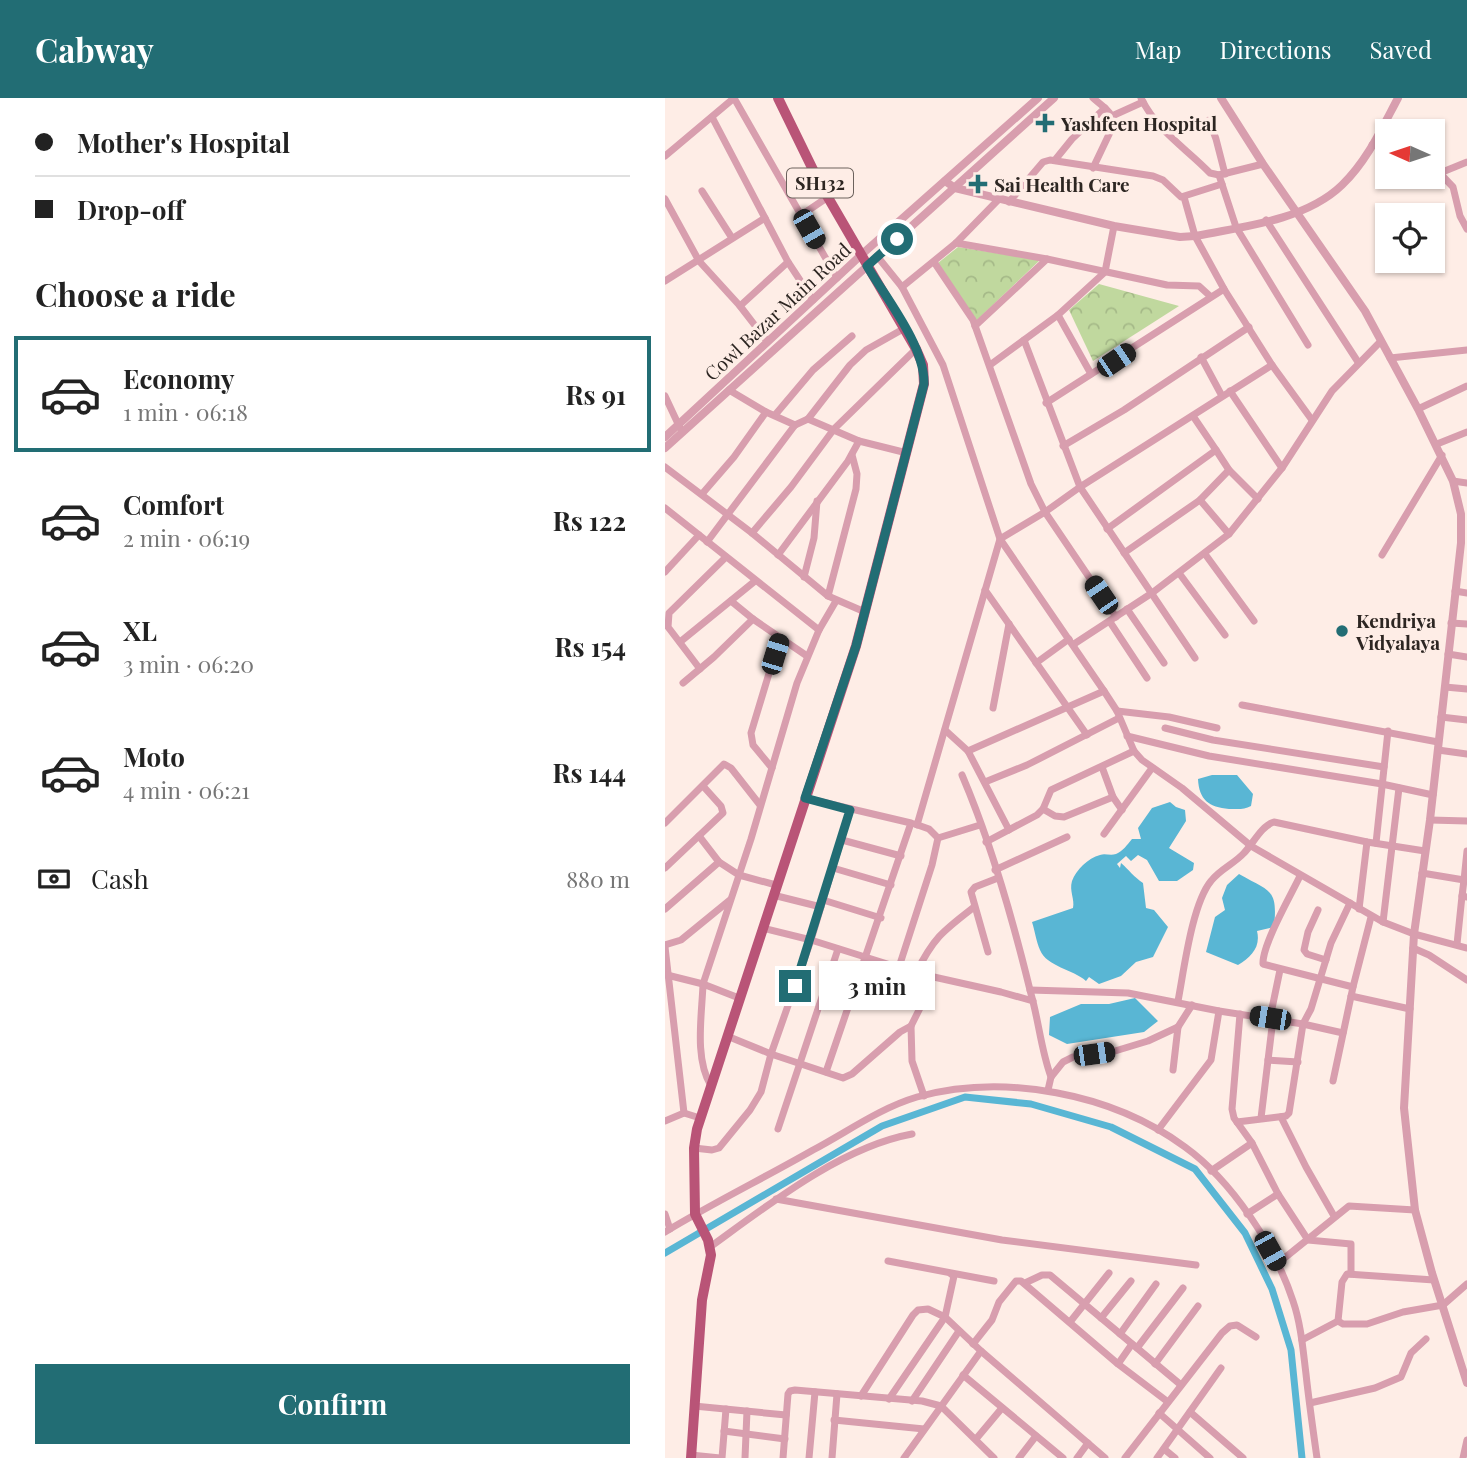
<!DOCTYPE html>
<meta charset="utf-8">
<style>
body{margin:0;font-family:"Playfair Display",serif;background:#f2f2f2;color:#222;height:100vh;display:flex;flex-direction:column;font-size:26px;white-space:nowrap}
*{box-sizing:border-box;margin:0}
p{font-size:23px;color:#767676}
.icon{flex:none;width:38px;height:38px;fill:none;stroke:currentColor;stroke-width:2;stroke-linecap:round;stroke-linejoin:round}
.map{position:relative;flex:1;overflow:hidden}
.panel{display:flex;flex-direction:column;background:#fff;width:665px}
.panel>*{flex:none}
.top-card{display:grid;align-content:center;height:154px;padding:0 35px;background:#fff}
.needle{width:46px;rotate:273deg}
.controls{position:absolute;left:710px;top:21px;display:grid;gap:14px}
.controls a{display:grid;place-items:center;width:70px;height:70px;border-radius:0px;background:#fff;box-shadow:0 2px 5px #0004;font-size:35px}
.end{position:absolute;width:32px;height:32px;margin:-16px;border:9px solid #226d74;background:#fff;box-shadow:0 0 0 4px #fff}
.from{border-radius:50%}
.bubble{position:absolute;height:49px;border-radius:0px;background:#fff;box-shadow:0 2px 5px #0004;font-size:23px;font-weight:700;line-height:49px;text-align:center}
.car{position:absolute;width:21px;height:42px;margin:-21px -10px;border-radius:9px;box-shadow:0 0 5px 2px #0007;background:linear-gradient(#222 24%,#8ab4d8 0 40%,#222 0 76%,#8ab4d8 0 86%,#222 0)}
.top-card b{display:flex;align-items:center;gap:24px;height:66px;font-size:26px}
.top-card b+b{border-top:2px solid #e0e0e0}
.top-card i{width:18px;height:18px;background:#222}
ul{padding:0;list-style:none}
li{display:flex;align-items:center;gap:21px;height:116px;margin:0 14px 10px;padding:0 21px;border:4px solid transparent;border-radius:0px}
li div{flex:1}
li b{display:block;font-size:26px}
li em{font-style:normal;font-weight:700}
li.active{border-color:#226d74}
li>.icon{width:63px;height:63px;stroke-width:1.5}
h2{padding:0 35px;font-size:32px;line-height:84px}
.pay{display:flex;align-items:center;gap:18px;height:77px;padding:0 35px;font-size:26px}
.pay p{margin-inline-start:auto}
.cta{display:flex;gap:14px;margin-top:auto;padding:14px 35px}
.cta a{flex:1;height:80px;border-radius:0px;background:#226d74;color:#fff;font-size:28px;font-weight:700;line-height:80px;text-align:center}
header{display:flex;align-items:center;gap:42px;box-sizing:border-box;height:98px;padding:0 35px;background:#226d74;color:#fff}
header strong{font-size:33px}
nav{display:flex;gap:38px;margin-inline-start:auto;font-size:24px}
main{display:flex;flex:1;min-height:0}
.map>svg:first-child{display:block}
</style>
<header>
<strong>Cabway</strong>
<nav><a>Map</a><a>Directions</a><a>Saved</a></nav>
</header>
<main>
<section class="panel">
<div class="top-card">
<b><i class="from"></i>Mother's Hospital</b>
<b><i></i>Drop-off</b>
</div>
<h2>Choose a ride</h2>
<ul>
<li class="active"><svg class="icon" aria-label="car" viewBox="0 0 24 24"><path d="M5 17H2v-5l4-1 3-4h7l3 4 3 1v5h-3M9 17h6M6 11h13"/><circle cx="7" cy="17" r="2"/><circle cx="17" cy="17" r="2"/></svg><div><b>Economy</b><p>1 min · 06:18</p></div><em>Rs 91</em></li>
<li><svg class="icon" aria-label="car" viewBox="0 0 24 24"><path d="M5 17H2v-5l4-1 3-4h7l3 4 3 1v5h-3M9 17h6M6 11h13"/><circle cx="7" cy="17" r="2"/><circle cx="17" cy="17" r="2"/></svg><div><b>Comfort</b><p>2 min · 06:19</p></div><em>Rs 122</em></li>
<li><svg class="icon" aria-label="car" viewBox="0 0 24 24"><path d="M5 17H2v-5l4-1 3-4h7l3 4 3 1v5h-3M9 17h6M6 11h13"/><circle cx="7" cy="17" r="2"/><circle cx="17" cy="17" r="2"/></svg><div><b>XL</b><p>3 min · 06:20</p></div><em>Rs 154</em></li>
<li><svg class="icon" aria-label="car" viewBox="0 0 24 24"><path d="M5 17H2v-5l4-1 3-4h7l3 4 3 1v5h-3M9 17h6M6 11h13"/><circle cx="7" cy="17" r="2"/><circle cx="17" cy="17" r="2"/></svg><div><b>Moto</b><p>4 min · 06:21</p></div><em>Rs 144</em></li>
</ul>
<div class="pay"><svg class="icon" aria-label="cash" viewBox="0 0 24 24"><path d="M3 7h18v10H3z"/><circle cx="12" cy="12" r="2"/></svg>Cash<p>880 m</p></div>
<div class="cta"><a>Confirm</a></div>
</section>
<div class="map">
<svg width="802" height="1360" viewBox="0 0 802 1360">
<defs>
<pattern id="park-crowns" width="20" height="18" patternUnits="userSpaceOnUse" patternTransform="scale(1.75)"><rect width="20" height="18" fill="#c0d89e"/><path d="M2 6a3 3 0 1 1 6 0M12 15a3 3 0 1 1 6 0" fill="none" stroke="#a5b988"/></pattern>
</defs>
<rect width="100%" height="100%" fill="#feede6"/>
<g fill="url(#park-crowns)">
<path d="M 293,149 L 375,162 L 311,223 L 273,165 Z"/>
<path d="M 434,186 L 514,208 L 428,263 L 404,212 Z"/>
</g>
<g fill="#59b6d4">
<path d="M 547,677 L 572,677 L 588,696 L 586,708 C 579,712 573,711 564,711 C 544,709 534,702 533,681 Z"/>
<path d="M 505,704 L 511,709 L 520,712 L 521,723 L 504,750 L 529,765 L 528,772 L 512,783 L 494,783 L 482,762 L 473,757 L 466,763 L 461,758 L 452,766 L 455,770 L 456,765 C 464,772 469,779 478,785 L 481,810 L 489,812 L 503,829 L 488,859 L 471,864 L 456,878 L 434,886 L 424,879 L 421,883 C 408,871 382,869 375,852 C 371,843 370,833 367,824 L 408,810 C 410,801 404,793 407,783 C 411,772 423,760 435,757 C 440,755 445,758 451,756 C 458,753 462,747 467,741 L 476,741 L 473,730 L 487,710 Z"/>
<path d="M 574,776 C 605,794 613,790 609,829 L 592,833 C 596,849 586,859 573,867 L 541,854 L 550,819 L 560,812 L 557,800 L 562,787 Z"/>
<path d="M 470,900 L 493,923 L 479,934 L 402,946 L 384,937 L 385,919 L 416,906 L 444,906 Z"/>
</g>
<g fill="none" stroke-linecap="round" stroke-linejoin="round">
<path stroke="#59b6d4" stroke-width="7" d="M 0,1155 L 217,1028 L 300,999 L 366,1006 L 446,1029 L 530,1071 L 580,1135 L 607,1191 L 626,1252 L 637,1360"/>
<g stroke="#d89eae" stroke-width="7">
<path d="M 476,0 C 492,33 521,50 545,75 L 554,77 L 598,66"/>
<path d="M 447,18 L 478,4"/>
<path d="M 47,19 L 123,164 L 148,202"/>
<path d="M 544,22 L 551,41 L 560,76"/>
<path d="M 707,47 L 723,49"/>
<path d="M 0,58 L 69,0 L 172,180"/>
<path d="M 390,62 L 407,41 L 440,10"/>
<path d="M 768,68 L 788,89 L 795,118 L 802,131"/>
<path d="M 428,70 L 448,28 C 450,15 437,8 428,0"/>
<path d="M 775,75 L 802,64"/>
<path d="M 554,77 L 571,129 L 643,247"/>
<path d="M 37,93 L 67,140"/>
<path d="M 519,99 L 530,138 L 559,191 L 607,267 L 647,322"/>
<path d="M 0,101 L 34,163 L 75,208 L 102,243"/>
<path d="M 344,104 L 378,64 L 385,62 L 488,78 L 498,82 L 516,99 L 557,86"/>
<path d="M 135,118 L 163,99"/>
<path d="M 601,122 L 693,264"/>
<path d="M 291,145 L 382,161"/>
<path d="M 212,158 L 237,189 L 278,267 L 335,441 L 439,593 L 452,613 L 469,653 L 477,662 L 517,690 L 586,748 L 718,824 L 749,836 L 802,850"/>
<path d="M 269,164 L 308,222 L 366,386 L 380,414 L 451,519"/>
<path d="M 0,183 L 100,120"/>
<path d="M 237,189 L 291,145 L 333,102"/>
<path d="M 75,208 L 123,164"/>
<path d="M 393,217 L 426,276"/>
<path d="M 310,228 L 382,161 L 502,187 L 534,188 L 545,198"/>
<path d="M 359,242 L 415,389 L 530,560"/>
<path d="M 536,259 L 557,298"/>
<path d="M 725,260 L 802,252"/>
<path d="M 325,267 L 393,217 L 440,174 L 449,128"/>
<path d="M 64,292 L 101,314 L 130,327"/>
<path d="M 565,293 L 617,370"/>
<path d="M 0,298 L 15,330"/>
<path d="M 381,305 L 559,191"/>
<path d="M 753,311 L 802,288"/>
<path d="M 110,317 L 148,272 L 187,238"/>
<path d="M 143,321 L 185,267 L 201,252 L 240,230"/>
<path d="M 772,346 L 802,334"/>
<path d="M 398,348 L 459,312 L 584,229"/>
<path d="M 551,352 L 564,372 L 593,401"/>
<path d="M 0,369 L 87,435 L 163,498 L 200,514"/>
<path d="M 788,383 L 802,385"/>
<path d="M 37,396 L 69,359 L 101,314"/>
<path d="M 535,402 L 564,436"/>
<path d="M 0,410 L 154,532"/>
<path d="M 442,431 L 551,352 L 528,318"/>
<path d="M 87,435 L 126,389 L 169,331 L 251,251"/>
<path d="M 42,444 L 130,327 L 143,321 L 194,343 L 242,355"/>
<path d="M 459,455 L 535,402 L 564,372"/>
<path d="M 540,456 L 589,523"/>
<path d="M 113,457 L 183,363 L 194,343"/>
<path d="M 717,457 L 777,357"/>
<path d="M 0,474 L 34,437"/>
<path d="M 514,475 L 560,537"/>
<path d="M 139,479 L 149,440 L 152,403"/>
<path d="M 320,492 L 422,637"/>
<path d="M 790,493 L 802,495"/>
<path d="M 163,498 L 191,391 L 192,376 L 187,357"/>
<path d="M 66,503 L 88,521 L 142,558"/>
<path d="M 462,511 L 499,565"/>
<path d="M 445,524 L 482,580"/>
<path d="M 786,525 L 802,526"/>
<path d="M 15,544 L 90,483"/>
<path d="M 409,546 L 487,495 L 564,436 L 617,370 L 667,293 L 716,243"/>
<path d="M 783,556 L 802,559"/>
<path d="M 371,565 L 404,541"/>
<path d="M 35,571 L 3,529 L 4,515 L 61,459"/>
<path d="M 18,585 L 49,559 L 88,521"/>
<path d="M 780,589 L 802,591"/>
<path d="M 577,607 L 773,644"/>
<path d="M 328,610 L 344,526"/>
<path d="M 452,613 L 504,619 L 552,630"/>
<path d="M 776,619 L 802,622"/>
<path d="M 500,630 L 548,642 L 719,669"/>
<path d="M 280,632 L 303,653 L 344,732"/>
<path d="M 462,638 L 544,658 L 717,686 L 768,697"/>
<path d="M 773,652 L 802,656"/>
<path d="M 303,653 L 439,593"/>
<path d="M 437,669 L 448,699 L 457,712"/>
<path d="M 107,670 L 88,647 L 86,635 L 115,539"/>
<path d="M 297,677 C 327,747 348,822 366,896 C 374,924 376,952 386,979"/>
<path d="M 320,684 L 362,667 L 454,620"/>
<path d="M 140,700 L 246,725 L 161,974"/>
<path d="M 378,711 L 390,718 L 399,719 L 448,699"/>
<path d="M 765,722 L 802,723"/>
<path d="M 0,725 L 59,666 L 66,670 L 95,707"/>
<path d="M 252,727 L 335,441 L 380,414 L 415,389 L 607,267"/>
<path d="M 439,736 L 487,670"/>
<path d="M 34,738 L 54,764 L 74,777 L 111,787"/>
<path d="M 273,740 L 315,727"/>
<path d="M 177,742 L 236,758"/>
<path d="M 321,744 L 372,717 L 378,711 L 386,692 L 469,653"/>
<path d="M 711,745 L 723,633"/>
<path d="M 0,770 L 58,715 L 56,708 L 38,688"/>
<path d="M 168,770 L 226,787"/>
<path d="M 330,772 L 402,739"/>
<path d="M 757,775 L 799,782 L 797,798 L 802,799"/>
<path d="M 635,778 C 626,797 597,847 598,866 L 688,889"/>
<path d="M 799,782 L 802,753"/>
<path d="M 108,797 L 156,809"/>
<path d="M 158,802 L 216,820"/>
<path d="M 0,811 L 54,764"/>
<path d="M 694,811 L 702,744"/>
<path d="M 653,812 L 643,834 L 639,852 L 642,856 L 661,862"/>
<path d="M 718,824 L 734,690"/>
<path d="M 97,830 L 146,842 L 251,875 L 336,894 L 368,903"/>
<path d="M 792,846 L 797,798"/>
<path d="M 0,847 L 16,842 L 65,802"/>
<path d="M 0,849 L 19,1015"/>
<path d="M 748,850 L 764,857 L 802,882"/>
<path d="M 323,854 L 306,794 L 310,789 L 333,780"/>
<path d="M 234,869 L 267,767 L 273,740 L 264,731 L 250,726"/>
<path d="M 251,875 C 269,839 278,833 309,809"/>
<path d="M 2,877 L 38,886 L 86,741 L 132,585 L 154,532 L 171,503"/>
<path d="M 365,892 L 463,895 L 554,913 L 638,926 L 678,935"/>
<path d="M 686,898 L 745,911"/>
<path d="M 513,903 C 519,872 527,806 546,783 C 555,771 569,766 579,755 C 588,746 596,728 609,724 L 702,744 L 760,753"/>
<path d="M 575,916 L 567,1011 L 569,1020 L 587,1045 L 613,1096 L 643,1142 L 686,1146 L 686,1176"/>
<path d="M 605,920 L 615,872"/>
<path d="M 62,938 L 106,956 L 178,980 L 187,976 L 235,934 L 246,928"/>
<path d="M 603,962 L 633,964"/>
<path d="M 508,972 L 513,929"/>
<path d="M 668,983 L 688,889 L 706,819"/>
<path d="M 46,988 C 29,960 37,917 38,886 L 74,900"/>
<path d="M 383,992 L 386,979 L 398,964 L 408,959 L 450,953 L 483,943 L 513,929 L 527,907"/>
<path d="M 259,998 L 247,963 L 246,928 L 266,888"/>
<path d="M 616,1019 L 641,1069 L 669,1118"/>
<path d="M 596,1020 L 608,921"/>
<path d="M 0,1023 L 19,1015 L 35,1020"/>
<path d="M 572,1024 L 621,1018 L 624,1015 L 638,926 L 646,911 L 666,845 L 685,805"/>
<path d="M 113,1031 L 173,851"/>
<path d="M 493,1032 L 546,962 L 554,913"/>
<path d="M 29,1050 L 47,1052 L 54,1050 L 85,1012 L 96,994 L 106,956 L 146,842 L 185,712"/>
<path d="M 546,1073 L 587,1045"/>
<path d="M 111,1101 L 337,1142 L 531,1167"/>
<path d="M 0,1116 L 5,1131"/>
<path d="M 582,1116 L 613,1096"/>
<path d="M 0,1134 C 48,1105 99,1080 148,1052 C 182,1034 215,1010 252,999 C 339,975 447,995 520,1049 C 567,1083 610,1148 628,1203 C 636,1226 638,1252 641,1276 C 644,1304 648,1332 652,1360"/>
<path d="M 45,1149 C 103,1107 176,1049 247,1036"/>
<path d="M 223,1163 L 329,1183"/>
<path d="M 612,1166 L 684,1108 L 750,1112"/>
<path d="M 769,1182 L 682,1176 L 677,1184 L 673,1223 L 678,1226 L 702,1226 L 738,1214 L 778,1207 L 802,1186"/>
<path d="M 360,1185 L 377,1177 L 385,1177 L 516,1287"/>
<path d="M 436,1220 L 466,1183"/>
<path d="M 405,1224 L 444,1175"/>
<path d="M 455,1236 L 491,1186"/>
<path d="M 637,1242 L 673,1223"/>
<path d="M 308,1246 L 327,1222 L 334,1204 L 351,1183 L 356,1183 L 453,1266 L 503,1304"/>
<path d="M 472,1250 L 518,1190"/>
<path d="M 453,1266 L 467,1246"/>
<path d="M 490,1266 L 533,1208"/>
<path d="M 298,1277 L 398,1360"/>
<path d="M 196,1298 L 248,1217 L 253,1212 L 263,1211 L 280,1219 L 316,1253 L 440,1360"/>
<path d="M 224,1301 L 280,1219 L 289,1178 L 286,1176"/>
<path d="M 247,1303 L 294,1233"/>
<path d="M 645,1305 L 710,1290 L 736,1279 L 746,1255 L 761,1241"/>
<path d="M 29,1308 L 121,1317"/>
<path d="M 525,1314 L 578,1360"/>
<path d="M 494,1315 L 545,1360"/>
<path d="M 169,1322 L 259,1331"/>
<path d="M 59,1333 L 120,1341"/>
<path d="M 311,1341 L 337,1310"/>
<path d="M 499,1351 L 510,1360"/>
<path d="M 26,1357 L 55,1360"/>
<path d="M 57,1360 L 61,1311"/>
<path d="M 80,1360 L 82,1313"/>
<path d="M 118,1360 L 123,1296 L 125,1293 L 130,1292 L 257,1303 L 276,1308 L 329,1360"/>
<path d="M 144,1360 L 150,1294"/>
<path d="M 167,1360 L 172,1296"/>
<path d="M 239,1360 L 316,1253"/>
<path d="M 354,1360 L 371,1338"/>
<path d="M 412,1360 L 423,1345"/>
<path d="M 460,1360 L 557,1235 L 565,1228 L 572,1227 L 591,1239"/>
<path d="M 492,1360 L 556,1270"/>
<path d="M 798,1360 L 802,1342"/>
</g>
<g stroke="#d89eae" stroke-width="8">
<path d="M 556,0 L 598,66 L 700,213 L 753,311 L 788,383 L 796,416 L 796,445 L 765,722 L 749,836 L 739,1010 L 750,1112 L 767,1175 L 802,1285"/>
<path d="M 280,83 L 290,90 L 449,128 L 515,139 L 530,138 C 578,129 641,122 677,87 C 702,63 717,30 733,0"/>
<path d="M 0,339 L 195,158 L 373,0"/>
<path d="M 0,350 L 389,0"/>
</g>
<path stroke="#b95477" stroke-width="10" d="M 26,1360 L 37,1202 L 46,1157 L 43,1142 L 30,1116 L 29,1050 L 32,1031 L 191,548 L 259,286 L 258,267 L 251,251 L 154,84 L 113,0"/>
</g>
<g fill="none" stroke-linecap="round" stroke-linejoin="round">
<path stroke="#226d74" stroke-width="9" d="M 130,888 L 185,712 L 140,700 L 191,548 L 259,286 C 260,248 221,200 202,168 L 232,141"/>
</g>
<g fill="#226d74" stroke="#feede6" stroke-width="2.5">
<path d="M376.5 14.5h7v7h7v7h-7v7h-7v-7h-7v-7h7z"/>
<path d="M309.5 75.5h7v7h7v7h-7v7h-7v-7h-7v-7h7z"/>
<circle cx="677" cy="533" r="7"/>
</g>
<g text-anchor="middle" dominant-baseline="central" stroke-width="7" stroke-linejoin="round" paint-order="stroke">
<rect fill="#feede6" stroke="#6c625d" stroke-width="2" x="122" y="70.5" width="66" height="29" rx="5"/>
<g font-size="18" font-weight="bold" fill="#2d2622">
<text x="155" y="85">SH132</text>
</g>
<g font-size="19" font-weight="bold" fill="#2d2622" stroke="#feede6" text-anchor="start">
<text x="396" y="25">Yashfeen Hospital</text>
<text x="329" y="86">Sai Health Care</text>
<text x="691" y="522">Kendriya<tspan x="691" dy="22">Vidyalaya</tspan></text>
</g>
<g font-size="19" fill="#2d2622" stroke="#feede6">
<text transform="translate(112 213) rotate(-43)">Cowl Bazar Main Road</text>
</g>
</g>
</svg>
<div class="controls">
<a><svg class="needle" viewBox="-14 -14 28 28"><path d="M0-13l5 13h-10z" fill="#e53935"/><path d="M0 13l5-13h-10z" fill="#767676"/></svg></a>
<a><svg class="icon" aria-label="locate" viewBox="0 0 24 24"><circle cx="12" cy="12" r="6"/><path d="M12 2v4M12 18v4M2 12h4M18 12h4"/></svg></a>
</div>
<i class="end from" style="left:232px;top:141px"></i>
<i class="end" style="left:130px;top:888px"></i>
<div class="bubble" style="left:154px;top:863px;width:116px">3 min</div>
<i class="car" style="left:144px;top:131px;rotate:150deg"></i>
<i class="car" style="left:451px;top:262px;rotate:56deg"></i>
<i class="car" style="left:436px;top:497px;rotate:326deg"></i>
<i class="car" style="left:110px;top:556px;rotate:17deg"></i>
<i class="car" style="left:605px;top:920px;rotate:279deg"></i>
<i class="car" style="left:429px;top:956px;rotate:82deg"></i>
<i class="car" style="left:605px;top:1153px;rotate:151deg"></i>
</div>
</main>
